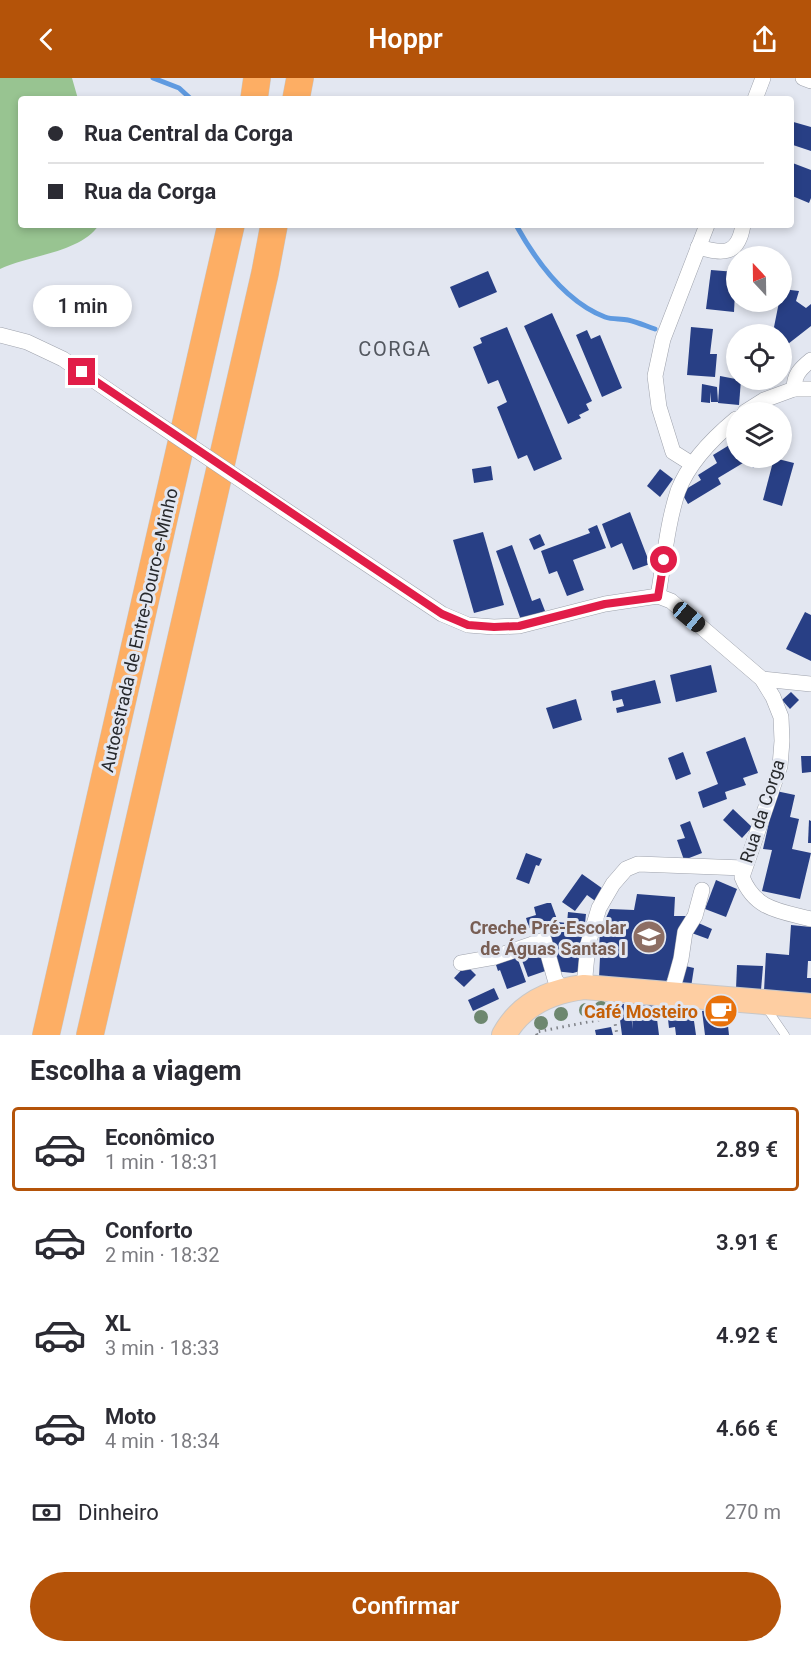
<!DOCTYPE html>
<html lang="pt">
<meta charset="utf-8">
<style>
body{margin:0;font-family:Roboto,sans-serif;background:#f2f2f3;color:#2b2b33;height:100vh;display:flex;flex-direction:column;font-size:22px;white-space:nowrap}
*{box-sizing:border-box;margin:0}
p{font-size:20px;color:#7c7c81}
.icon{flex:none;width:33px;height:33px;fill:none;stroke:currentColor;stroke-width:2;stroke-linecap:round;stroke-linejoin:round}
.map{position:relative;height:957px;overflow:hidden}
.sheet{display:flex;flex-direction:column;background:#fff;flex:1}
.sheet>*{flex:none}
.hud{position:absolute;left:18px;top:18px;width:776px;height:132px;border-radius:6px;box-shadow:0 3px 9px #0003;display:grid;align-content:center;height:132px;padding:0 30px;background:#fff}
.needle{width:39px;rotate:338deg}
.fabs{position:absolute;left:726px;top:168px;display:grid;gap:12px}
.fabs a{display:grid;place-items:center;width:66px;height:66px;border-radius:50%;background:#fff;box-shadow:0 3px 9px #0003;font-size:30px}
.end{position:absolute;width:27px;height:27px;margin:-14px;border:8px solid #e11d48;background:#fff;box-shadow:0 0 0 3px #fff}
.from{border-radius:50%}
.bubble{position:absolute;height:42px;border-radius:21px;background:#fff;box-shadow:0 3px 9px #0003;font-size:20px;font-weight:600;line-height:42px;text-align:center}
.car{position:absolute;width:18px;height:36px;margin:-18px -9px;border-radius:8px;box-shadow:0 0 4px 2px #0007;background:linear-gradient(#222 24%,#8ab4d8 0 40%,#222 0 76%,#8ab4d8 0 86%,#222 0)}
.hud b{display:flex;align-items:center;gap:21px;height:57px;font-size:22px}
.hud b+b{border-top:2px solid #e1e1e2}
.hud i{width:15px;height:15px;background:#2b2b33}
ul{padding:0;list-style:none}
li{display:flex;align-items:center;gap:18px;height:84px;margin:0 12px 9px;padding:0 18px;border:3px solid transparent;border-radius:6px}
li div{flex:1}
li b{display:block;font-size:22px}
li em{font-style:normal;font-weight:600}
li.current{border-color:#b45309}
li>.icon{width:54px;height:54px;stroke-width:1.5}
h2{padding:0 30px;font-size:27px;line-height:72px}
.pay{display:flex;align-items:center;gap:15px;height:66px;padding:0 30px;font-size:22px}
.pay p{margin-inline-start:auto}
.cta{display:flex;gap:12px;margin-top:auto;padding:12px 30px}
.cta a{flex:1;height:69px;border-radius:36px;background:#b45309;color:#fff;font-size:24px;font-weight:600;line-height:69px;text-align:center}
header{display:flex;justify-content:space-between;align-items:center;height:78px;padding:0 30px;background:#b45309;color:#fff;font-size:27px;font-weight:600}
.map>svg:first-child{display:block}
</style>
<header><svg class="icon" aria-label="back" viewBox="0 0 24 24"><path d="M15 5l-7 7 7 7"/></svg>Hoppr<svg class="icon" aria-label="share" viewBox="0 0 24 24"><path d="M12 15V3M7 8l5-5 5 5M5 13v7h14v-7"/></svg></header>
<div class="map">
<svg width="811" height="957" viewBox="0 0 811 957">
<rect width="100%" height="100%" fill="#e3e7f1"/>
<path fill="#98c491" d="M 0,0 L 72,0 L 78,21 L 21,21 L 21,147 L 99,147 C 80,175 29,177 0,191 Z"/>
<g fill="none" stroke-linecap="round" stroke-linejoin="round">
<g stroke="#5f9ae0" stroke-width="5">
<path d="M 153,0 L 179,10 L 191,21"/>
<path d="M 516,147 C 536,183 566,224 605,239 C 613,242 621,240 628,242 C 637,244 646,248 655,251"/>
</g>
</g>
<g fill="#283f85">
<path d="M 790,43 L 811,49 L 811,73 L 790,66 Z"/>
<path d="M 790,84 L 811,92 L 811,120 L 809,125 L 790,117 Z"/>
<path d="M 711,192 L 736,194 L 734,234 L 706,231 Z"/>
<path d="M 488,193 L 497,214 L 459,230 L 450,209 Z"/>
<path d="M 782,211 L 799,213 L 796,223 L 806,230 L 811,226 L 811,248 L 788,266 L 774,249 L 779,224 L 782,224 Z"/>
<path d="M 552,235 L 592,323 L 586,326 L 589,332 L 579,337 L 581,340 L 568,346 L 524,248 Z"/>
<path d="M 507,249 L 562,381 L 534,393 L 527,377 L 518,381 L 497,329 L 507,324 L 498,302 L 488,306 L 473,269 L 482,265 L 480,260 Z"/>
<path d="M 691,249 L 713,251 L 710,276 L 717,276 L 715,299 L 687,297 Z"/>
<path d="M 587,252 L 591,261 L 600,257 L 622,310 L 602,319 L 576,257 Z"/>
<path d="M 720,298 L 741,302 L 739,327 L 718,325 Z"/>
<path d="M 702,306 L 717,309 L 718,324 L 711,324 L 710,314 L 710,325 L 701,324 Z"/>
<path d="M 736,363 L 736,380 L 759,380 L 762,384 L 753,390 L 748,382 L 718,400 L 721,406 L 688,426 L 681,414 L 701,402 L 698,397 L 717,385 L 713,377 Z"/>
<path d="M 774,380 L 794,385 L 782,428 L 763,422 Z"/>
<path d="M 491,388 L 493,402 L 474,405 L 472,391 Z"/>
<path d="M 660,391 L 673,401 L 660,419 L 647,408 Z"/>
<path d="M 630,434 L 650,486 L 633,492 L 622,465 L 611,470 L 602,446 Z"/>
<path d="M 597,447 L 606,470 L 573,482 L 584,512 L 567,518 L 557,493 L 549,496 L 541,473 L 590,455 L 588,451 Z"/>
<path d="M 483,454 L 504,527 L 474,535 L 453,462 Z"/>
<path d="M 540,456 L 545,467 L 534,472 L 529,461 Z"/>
<path d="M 512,467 L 532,523 L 540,520 L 545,533 L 521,542 L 496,473 Z"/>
<path d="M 805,534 L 811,537 L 811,583 L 786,571 Z"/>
<path d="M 711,587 L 717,614 L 676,624 L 670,597 Z"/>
<path d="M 655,602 L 661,625 L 617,635 L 616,630 L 624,628 L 622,621 L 613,623 L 611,613 Z"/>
<path d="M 791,614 L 799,622 L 790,631 L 782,622 Z"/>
<path d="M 576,621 L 582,642 L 553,651 L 546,630 Z"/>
<path d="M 745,659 L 758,695 L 743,700 L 746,707 L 725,714 L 727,721 L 703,730 L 698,714 L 718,706 L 706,674 Z"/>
<path d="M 683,674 L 691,696 L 676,702 L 668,680 Z"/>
<path d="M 801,678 L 811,678 L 811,694 L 802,695 Z"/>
<path d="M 776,713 L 795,717 L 790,739 L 799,741 L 792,771 L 811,775 L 800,821 L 762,813 L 772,772 L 763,771 Z"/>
<path d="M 733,731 L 752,749 L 742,760 L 723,742 Z"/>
<path d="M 809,742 L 811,743 L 811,765 L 808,765 Z"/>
<path d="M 690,743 L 702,775 L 684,782 L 677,762 L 685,760 L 680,747 Z"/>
<path d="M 526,775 L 542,781 L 539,788 L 536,787 L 529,806 L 516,801 Z"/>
<path d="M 582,796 L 606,813 L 598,825 L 587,817 L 575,833 L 562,824 Z"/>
<path d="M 716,802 L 737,811 L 726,839 L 705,831 Z"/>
<path d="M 637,816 L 675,819 L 674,838 L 687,838 L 677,879 L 666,904 L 599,900 L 600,879 L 603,872 L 599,870 L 600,853 L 610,831 L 634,832 Z"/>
<path d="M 547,825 L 551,825 L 558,844 L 567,845 L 568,834 L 586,836 L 580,893 L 573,895 L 554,893 L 540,851 L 529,850 L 526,840 L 536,837 L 534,829 Z"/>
<path d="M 694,843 L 712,851 L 708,861 L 689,854 Z"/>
<path d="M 791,847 L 811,849 L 811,883 L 808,883 L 807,900 L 811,900 L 811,915 L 764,913 L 766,875 L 789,877 Z"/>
<path d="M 542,866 L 551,891 L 528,899 L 519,874 Z"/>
<path d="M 516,876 L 526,904 L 507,911 L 500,892 L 498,893 L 495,884 Z"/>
<path d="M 466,887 L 476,897 L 464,909 L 454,900 Z"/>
<path d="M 681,887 L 694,890 L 691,909 L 677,906 Z"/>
<path d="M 737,887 L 763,888 L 761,912 L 736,911 Z"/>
<path d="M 494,910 L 499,921 L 473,933 L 468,922 Z"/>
<path d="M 629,925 L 633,951 L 631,928 L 655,925 L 659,957 L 622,957 L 618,927 Z"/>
<path d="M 692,929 L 696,957 L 676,957 L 675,949 L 669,950 L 667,932 Z"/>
<path d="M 726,930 L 729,957 L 705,957 L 702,933 Z"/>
<path d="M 611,949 L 613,957 L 596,957 L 595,952 Z"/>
</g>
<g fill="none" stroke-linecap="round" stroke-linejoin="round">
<defs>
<path id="lane" d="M 765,928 L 785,957"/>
<g id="street">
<path d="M 803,0 L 811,3"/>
<path d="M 755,21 L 763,0"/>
<path d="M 698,169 C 723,176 738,178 743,147"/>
<path d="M 0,257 L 27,264 L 63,281 L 121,321"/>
<path d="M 794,311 L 811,311"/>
<path d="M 745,334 L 764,322 L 794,311 C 794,297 800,291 811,282"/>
<path d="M 692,386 L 673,374 L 659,329 L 655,298 L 663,261 L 707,147"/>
<path d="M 281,429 L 442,536 L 468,547 L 494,549 L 519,548 L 605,526 L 658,518 L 671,523 L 762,601 L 773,619 L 781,639 L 782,663 L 780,688 L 742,799 C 755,832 780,833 811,841"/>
<path d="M 658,518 C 664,484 667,446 678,413 C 689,384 713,360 736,341"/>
<path d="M 762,601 L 811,606"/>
<path d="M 461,885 L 495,879 L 544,862 L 555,901 L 562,912"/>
<path d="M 584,909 L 588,866 L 599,830 L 613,806 L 626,791 L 638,786 L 744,790"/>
<path d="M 671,917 L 681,881 L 685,854 L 695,838 L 702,812"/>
</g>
<path id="primary" d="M 504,957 C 521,926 551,913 584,909 L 811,928"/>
<g id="highway">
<path d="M 254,21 L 257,0"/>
<path d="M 296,21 L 300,0"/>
<path d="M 46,957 L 231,147"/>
<path d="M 90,957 L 265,195 L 274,147"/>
</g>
</defs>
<use href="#lane" stroke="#9ea2ac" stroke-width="9"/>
<use href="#street" stroke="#9ea2ac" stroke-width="16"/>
<use href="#primary" stroke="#c7c7c8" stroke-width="26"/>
<use href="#highway" stroke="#c7c7c8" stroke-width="28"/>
<path stroke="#7e8187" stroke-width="3" stroke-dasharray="1.5 4.5" stroke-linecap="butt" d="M 537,957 L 536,954 L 614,939 L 617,957"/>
<use href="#lane" stroke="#fff" stroke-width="8"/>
<use href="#street" stroke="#fff" stroke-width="15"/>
<use href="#primary" stroke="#fecea2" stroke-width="24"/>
<use href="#highway" stroke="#fdae64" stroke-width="27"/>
<defs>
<path id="street-bridge" d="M 121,321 L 281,429"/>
</defs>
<use href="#street-bridge" stroke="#9ea2ac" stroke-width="16" stroke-linecap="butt"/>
<use href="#street-bridge" stroke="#fff" stroke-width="15"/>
</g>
<g fill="#6d876f">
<circle cx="601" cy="930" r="7"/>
<circle cx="586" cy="932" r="7"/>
<circle cx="561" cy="936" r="7"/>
<circle cx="481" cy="939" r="7"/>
<circle cx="541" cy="945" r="7"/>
</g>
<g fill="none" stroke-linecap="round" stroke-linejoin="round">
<path stroke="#e11d48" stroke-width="8" d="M 82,294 L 442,536 L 468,547 L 494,549 L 519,548 L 605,526 L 658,519 L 664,482"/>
</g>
<defs>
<symbol id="school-disc" viewBox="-11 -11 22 22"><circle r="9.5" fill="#8d6e63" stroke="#e3e7f1"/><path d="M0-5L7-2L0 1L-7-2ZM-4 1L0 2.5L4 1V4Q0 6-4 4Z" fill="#fff"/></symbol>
<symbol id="cafe-disc" viewBox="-11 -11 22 22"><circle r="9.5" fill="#e8710a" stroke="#e3e7f1"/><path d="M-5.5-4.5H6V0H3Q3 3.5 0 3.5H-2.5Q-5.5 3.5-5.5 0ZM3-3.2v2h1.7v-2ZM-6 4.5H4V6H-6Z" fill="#fff"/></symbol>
</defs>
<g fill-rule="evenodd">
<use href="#school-disc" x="630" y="840" width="38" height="38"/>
<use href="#cafe-disc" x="702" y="914" width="38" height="38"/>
</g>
<g text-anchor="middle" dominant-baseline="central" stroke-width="6" stroke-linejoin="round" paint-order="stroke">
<g font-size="18" fill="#27292c" stroke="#e3e7f1">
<text transform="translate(139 552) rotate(-77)">Autoestrada de Entre-Douro-e-Minho</text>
<text transform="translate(762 733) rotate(-72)">Rua da Corga</text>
</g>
<g font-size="18" font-weight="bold" fill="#785e54" stroke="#e3e7f1" text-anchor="end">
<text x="626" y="849">Creche Pré-Escolar<tspan x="626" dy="21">de Águas Santas I</tspan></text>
</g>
<g font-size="18" font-weight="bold" fill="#c56008" stroke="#e3e7f1" text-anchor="end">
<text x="698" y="933">Café Mosteiro</text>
</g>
<g font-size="20" letter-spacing="1.5" fill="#53575f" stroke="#e3e7f1">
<text x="395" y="271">CORGA</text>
</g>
</g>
</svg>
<div class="fabs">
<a><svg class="needle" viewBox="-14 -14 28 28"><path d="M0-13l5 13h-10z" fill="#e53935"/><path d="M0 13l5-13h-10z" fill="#7c7c81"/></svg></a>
<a><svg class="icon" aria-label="locate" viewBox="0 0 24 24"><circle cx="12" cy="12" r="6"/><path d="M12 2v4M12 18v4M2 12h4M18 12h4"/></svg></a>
<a><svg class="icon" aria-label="layers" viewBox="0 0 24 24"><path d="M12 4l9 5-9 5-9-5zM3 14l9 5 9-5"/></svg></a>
</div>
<i class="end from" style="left:664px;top:482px"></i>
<i class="end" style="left:82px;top:294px"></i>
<div class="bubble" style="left:33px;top:207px;width:99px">1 min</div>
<i class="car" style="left:689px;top:539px;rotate:130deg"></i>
<div class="hud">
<b><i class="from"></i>Rua Central da Corga</b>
<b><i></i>Rua da Corga</b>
</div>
</div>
<section class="sheet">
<h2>Escolha a viagem</h2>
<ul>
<li class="current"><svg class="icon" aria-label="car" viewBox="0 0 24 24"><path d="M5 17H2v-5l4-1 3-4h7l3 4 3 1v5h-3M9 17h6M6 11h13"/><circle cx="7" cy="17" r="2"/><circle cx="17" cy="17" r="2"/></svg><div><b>Econômico</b><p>1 min · 18:31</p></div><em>2.89 €</em></li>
<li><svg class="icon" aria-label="car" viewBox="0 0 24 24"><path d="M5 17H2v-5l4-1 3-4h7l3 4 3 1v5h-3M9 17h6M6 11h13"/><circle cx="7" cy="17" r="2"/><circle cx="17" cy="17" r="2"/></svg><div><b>Conforto</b><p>2 min · 18:32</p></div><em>3.91 €</em></li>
<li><svg class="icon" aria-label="car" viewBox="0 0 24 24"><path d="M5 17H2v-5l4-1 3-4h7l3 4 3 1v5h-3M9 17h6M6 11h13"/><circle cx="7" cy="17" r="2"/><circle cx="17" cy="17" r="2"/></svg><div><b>XL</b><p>3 min · 18:33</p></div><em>4.92 €</em></li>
<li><svg class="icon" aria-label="car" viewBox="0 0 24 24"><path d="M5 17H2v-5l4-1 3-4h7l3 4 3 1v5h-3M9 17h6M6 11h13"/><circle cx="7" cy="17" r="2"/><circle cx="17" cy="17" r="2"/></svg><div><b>Moto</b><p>4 min · 18:34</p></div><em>4.66 €</em></li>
</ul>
<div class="pay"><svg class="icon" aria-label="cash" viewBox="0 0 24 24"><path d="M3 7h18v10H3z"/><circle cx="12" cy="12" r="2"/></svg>Dinheiro<p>270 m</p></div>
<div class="cta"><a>Confirmar</a></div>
</section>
